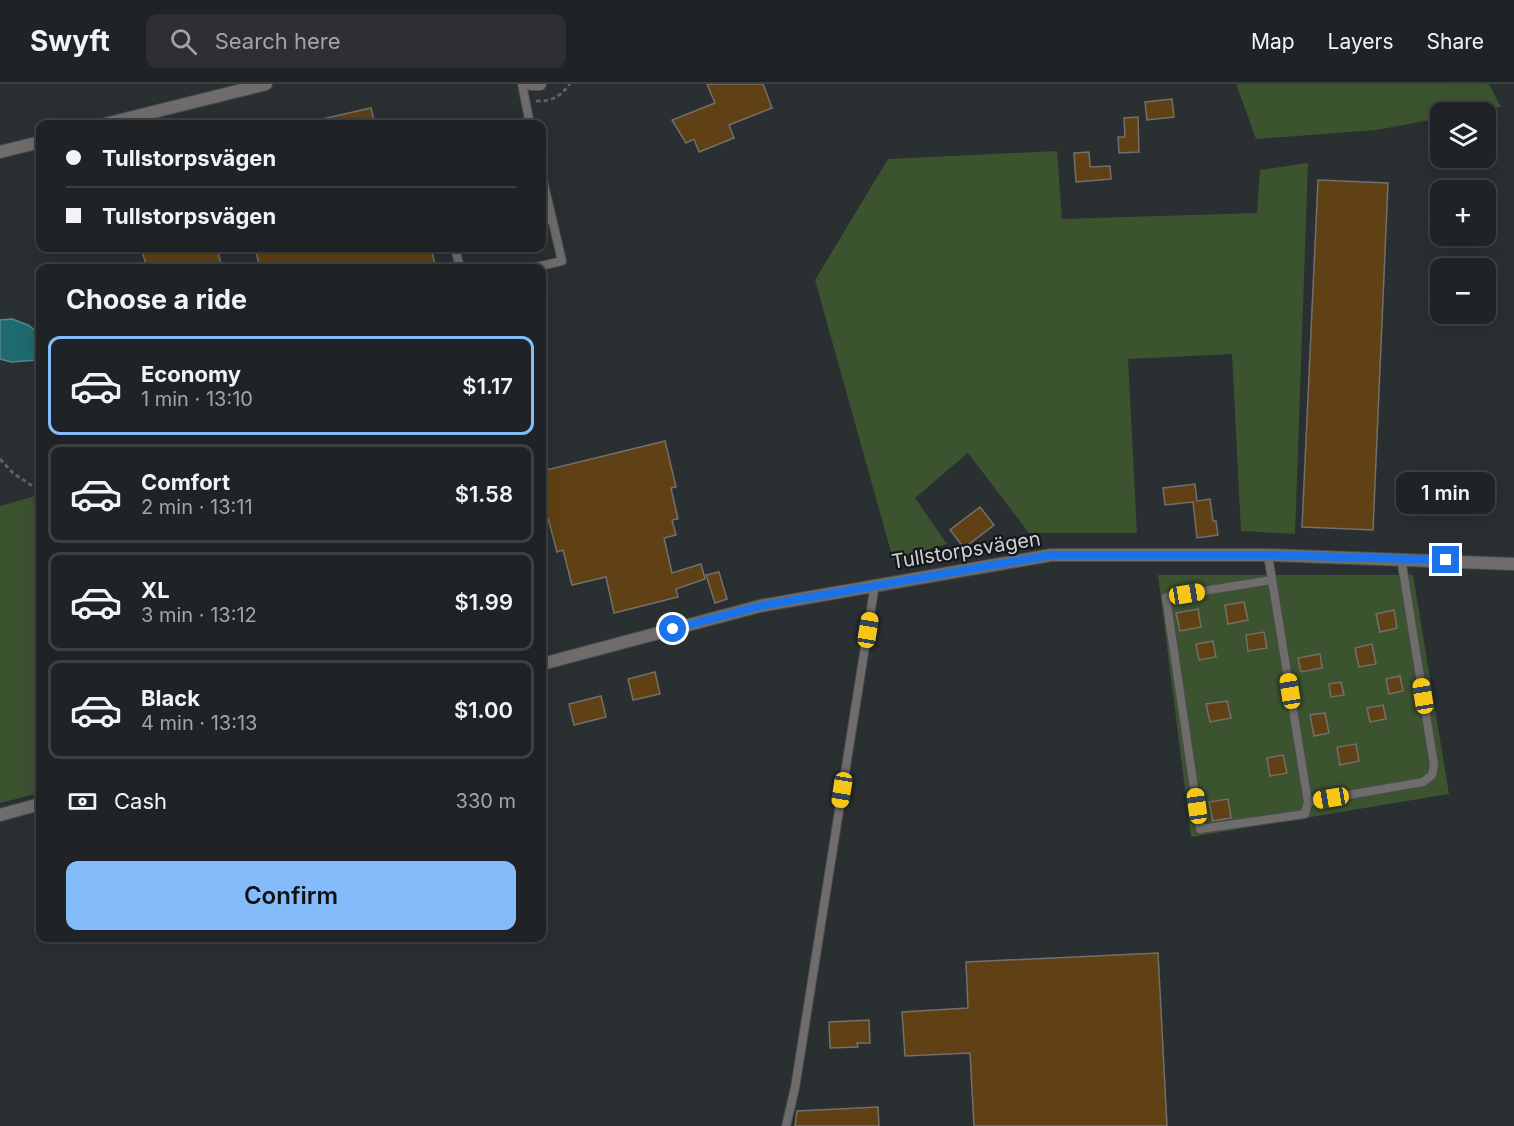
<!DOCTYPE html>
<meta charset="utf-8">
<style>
body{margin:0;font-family:Inter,sans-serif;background:#2d2f32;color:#f1f3f6;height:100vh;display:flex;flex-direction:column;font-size:22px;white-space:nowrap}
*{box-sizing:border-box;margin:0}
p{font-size:20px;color:#a2a4a7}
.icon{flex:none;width:33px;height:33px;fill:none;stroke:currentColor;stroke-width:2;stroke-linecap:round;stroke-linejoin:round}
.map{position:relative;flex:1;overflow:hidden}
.drawer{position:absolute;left:36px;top:180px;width:510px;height:678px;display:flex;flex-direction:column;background:#202326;border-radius:12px;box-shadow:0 6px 24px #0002,0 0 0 2px #3d4043}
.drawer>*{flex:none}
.guide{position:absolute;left:36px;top:36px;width:510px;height:132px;border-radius:12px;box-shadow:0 6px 24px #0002,0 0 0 2px #3d4043;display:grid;align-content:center;height:132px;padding:0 30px;background:#202326}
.controls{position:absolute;left:1430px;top:18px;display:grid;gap:12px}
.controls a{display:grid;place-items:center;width:66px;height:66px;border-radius:12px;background:#202326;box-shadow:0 6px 24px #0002,0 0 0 2px #3d4043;font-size:30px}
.end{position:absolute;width:27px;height:27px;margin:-14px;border:8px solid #1a73e8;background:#fff;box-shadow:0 0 0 3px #fff}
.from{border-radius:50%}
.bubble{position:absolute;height:42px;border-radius:12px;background:#202326;box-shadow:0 6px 24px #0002,0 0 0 2px #3d4043;font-size:20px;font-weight:600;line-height:42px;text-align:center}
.car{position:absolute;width:18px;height:36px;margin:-18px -9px;border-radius:8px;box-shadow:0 0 4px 2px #0007;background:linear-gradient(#f5c518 24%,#345 0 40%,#f5c518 0 76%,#345 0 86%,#f5c518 0)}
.guide b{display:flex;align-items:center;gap:21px;height:57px;font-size:22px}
.guide b+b{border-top:2px solid #3d4043}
.guide i{width:15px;height:15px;background:#f1f3f6}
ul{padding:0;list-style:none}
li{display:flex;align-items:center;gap:18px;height:99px;margin:0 12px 9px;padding:0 18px;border:3px solid #3d4043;border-radius:12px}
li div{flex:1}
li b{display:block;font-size:22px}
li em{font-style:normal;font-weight:600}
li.active{border-color:#84bcfb}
li>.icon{width:54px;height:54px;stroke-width:1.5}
h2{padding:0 30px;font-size:27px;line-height:72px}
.pay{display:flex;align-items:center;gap:15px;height:66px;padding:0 30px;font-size:22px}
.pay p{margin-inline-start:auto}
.cta{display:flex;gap:12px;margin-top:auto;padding:12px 30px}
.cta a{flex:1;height:69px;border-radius:12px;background:#84bcfb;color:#111;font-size:24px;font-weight:600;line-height:69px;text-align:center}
header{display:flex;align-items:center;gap:36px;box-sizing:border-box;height:84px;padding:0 30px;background:#202326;border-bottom:2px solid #3d4043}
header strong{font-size:28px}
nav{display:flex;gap:33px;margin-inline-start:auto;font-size:21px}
.search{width:420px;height:54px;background:#2d2f32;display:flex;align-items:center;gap:15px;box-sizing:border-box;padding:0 21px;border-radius:12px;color:#a2a4a7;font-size:22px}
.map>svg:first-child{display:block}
</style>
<header>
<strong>Swyft</strong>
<div class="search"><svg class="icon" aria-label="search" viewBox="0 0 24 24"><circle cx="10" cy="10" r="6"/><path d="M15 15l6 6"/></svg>Search here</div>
<nav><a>Map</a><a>Layers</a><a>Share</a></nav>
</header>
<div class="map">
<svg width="1514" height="1042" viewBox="0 0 1514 1042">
<rect width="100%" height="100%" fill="#2a2f32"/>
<g fill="#3c5330">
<path d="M 1236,0 L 1489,0 L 1501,23 L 1472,28 L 1440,28 L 1440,34 L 1377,46 L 1256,55 Z"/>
<path d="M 1057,67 L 1062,135 L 1257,129 L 1260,86 L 1308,79 L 1295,450 L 1241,447 L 1232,270 L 1128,275 L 1137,449 L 1029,449 L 968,369 L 915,414 L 947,460 L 893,475 L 815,196 L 888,75 Z"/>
<path d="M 35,412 L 40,420 L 40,709 L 0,719 L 0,422 Z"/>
<path d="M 1158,491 L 1413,491 L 1449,710 L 1191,753 Z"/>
</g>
<path fill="#1f6b71" stroke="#548a8f" stroke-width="1.5" d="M 12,235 L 28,241 L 40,250 L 40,272 L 37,276 L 11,278 L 0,275 L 0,236 Z"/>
<g fill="#604115" stroke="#736f6a" stroke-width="1.5">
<path d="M 707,0 L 763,0 L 772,24 L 729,41 L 734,54 L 699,68 L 694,55 L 686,59 L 672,36 L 715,19 Z"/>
<path d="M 1172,15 L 1174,33 L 1147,36 L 1145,18 Z"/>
<path d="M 371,24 L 375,40 L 323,40 L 322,35 Z"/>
<path d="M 1138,33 L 1139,68 L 1119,69 L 1118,53 L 1125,53 L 1124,34 Z"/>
<path d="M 1089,68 L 1090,83 L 1110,82 L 1111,95 L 1076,98 L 1074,69 Z"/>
<path d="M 1318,96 L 1388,99 L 1373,446 L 1302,443 Z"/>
<path d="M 141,164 L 217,164 L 222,184 L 147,184 Z"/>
<path d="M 255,164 L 431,164 L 436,184 L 260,184 Z"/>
<path d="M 665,357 L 676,403 L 671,404 L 678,435 L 672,436 L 676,451 L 664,454 L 672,489 L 701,480 L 705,495 L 676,505 L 678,513 L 614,529 L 606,493 L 572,501 L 563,466 L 557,468 L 548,434 L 542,435 L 542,387 Z"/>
<path d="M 1195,400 L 1197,417 L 1210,415 L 1213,437 L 1216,437 L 1218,451 L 1197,454 L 1193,418 L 1165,421 L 1163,404 Z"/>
<path d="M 980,423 L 994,441 L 964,464 L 950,446 Z"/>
<path d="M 719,488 L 727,515 L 715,519 L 706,491 Z"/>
<path d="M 1244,518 L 1248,536 L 1228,540 L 1225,521 Z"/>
<path d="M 1198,525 L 1201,543 L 1180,547 L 1176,529 Z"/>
<path d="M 1394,526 L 1397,544 L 1380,548 L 1376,530 Z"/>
<path d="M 1264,548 L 1267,564 L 1248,567 L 1246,551 Z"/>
<path d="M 1213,557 L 1216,573 L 1199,576 L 1196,560 Z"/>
<path d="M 1372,560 L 1376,580 L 1359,583 L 1355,564 Z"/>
<path d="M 1320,570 L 1322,584 L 1301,588 L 1298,574 Z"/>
<path d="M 655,588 L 660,610 L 633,616 L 628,595 Z"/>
<path d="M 1400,592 L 1403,607 L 1389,610 L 1386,595 Z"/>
<path d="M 1341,598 L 1344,611 L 1331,613 L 1329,600 Z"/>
<path d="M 601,612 L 606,633 L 574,641 L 569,620 Z"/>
<path d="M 1227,617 L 1231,634 L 1210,638 L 1206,620 Z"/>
<path d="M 1383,621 L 1386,635 L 1370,638 L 1367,624 Z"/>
<path d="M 1325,629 L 1329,649 L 1314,652 L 1310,631 Z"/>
<path d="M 1356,660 L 1359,677 L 1340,681 L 1337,663 Z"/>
<path d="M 1283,671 L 1287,689 L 1270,692 L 1267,674 Z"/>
<path d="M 1228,715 L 1231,734 L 1213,737 L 1209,718 Z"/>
<path d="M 1158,869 L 1167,1042 L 974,1042 L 970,969 L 905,972 L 902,928 L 968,924 L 966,878 Z"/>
<path d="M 869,936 L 870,959 L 857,959 L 858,963 L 830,964 L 829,938 Z"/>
<path d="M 878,1023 L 879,1042 L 795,1042 L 797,1027 Z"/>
</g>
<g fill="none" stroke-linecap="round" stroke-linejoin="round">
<defs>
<g id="lane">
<path d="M 522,0 L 530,40"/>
<path d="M 542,137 L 552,135"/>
<path d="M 455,164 L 460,184"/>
<path d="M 532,184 L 562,177 L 542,92"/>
<path d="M 1268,471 L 1308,718 L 1423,698 L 1432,691 L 1434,681 L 1401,474"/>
<path d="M 1272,496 L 1166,513 L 1200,745 L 1305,730 L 1308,718"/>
<path d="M 786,1042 L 795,1004 L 875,500"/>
</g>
<g id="street">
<path d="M 531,0 L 540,0"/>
<path d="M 105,40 L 266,0"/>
<path d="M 0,68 L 40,58"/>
<path d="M 542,580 L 760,522 L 1051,471 L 1268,471 L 1514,480"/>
<path d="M 0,731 L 40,720"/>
</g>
</defs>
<use href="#lane" stroke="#484c4f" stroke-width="10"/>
<use href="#street" stroke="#484c4f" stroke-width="14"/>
<g stroke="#5d6265" stroke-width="3" stroke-dasharray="4.5 3" stroke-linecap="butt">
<path d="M 536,17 C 552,18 560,12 570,0"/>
<path d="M 0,375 L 13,389 L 40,407"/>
</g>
<use href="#lane" stroke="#6f6d6b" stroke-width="8"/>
<use href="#street" stroke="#6f6d6b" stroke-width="12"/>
</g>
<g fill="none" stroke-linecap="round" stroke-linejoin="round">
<path stroke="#1a73e8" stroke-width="8" d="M 673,545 L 760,522 L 1051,471 L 1268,471 L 1446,476"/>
</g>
<g text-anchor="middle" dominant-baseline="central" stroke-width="4.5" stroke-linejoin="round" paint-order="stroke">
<g font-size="20" fill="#cfd2d5" stroke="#151618">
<text transform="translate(966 466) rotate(-9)">Tullstorpsvägen</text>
</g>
</g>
</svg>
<div class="controls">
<a><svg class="icon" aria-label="layers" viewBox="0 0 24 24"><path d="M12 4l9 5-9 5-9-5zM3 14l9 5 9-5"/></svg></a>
<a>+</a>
<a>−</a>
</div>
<i class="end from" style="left:673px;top:545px"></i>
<i class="end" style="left:1446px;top:476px"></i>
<div class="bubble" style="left:1396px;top:388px;width:99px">1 min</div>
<i class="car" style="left:1187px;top:510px;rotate:81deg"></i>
<i class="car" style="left:868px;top:546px;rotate:9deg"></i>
<i class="car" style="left:1290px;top:607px;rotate:351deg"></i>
<i class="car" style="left:1423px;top:612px;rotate:351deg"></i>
<i class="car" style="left:842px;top:706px;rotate:189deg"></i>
<i class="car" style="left:1331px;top:714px;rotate:260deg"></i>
<i class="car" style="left:1197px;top:722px;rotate:352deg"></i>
<div class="guide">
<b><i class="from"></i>Tullstorpsvägen</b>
<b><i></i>Tullstorpsvägen</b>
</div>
<section class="drawer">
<h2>Choose a ride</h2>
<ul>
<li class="active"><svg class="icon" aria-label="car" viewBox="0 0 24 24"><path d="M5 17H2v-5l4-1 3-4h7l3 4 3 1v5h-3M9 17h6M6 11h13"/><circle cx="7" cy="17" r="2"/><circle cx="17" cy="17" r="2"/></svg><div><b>Economy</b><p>1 min · 13:10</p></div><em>$1.17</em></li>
<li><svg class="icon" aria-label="car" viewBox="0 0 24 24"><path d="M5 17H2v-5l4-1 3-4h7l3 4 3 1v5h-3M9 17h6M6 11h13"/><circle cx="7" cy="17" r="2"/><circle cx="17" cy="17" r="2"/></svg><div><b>Comfort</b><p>2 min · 13:11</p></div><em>$1.58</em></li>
<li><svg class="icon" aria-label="car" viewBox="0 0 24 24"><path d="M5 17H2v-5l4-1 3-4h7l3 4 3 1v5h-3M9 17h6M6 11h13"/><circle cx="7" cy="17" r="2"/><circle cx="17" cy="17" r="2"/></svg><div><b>XL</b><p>3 min · 13:12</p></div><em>$1.99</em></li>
<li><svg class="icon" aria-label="car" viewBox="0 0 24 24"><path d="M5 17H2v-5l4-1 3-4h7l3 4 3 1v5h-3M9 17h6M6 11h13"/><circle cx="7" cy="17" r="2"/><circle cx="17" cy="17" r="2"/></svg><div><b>Black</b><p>4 min · 13:13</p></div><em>$1.00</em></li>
</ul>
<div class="pay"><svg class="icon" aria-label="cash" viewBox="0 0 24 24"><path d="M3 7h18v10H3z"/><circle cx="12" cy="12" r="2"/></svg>Cash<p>330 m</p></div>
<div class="cta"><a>Confirm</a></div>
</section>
</div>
